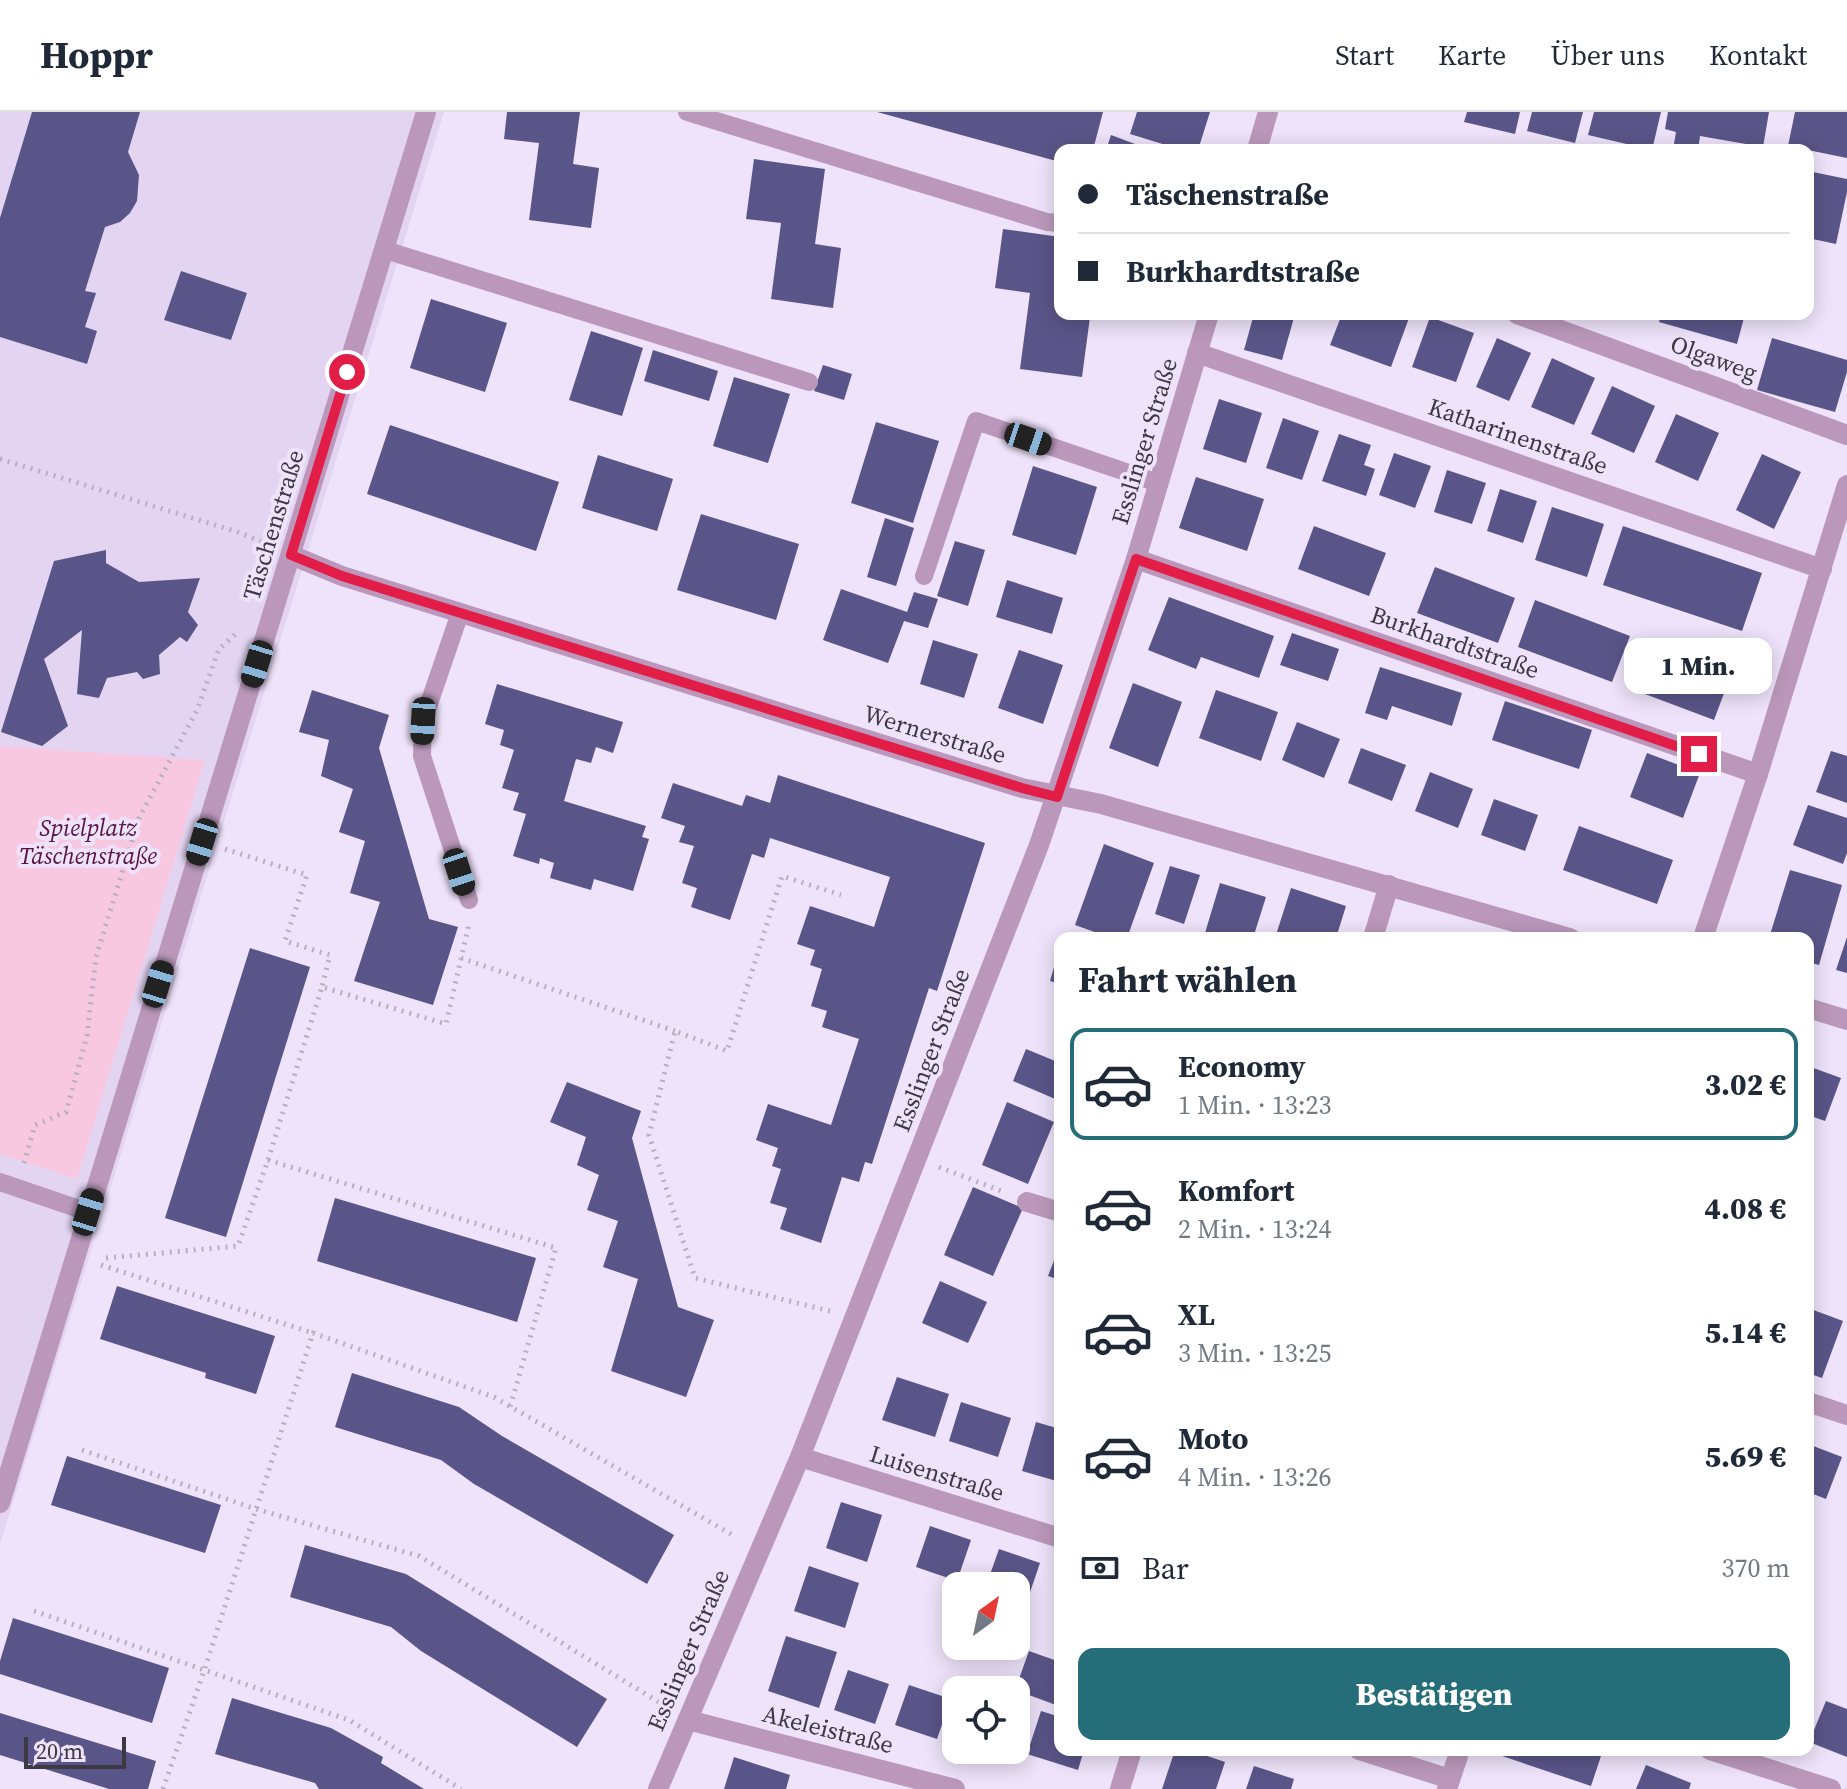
<!DOCTYPE html>
<html lang="de">
<meta charset="utf-8">
<style>
body{margin:0;font-family:"Source Serif 4",serif;background:#f2f2f3;color:#1f2937;height:100vh;display:flex;flex-direction:column;font-size:30px;white-space:nowrap}
*{box-sizing:border-box;margin:0}
p{font-size:26px;color:#747a83}
.icon{flex:none;width:44px;height:44px;fill:none;stroke:currentColor;stroke-width:2;stroke-linecap:round;stroke-linejoin:round}
.map{position:relative;flex:1;overflow:hidden}
.sheet{position:absolute;left:1054px;top:820px;width:760px;height:824px;display:flex;flex-direction:column;background:#fff;border-radius:16px;box-shadow:0 4px 20px #0003}
.sheet>*{flex:none}
.banner{position:absolute;left:1054px;top:32px;width:760px;height:176px;border-radius:16px;box-shadow:0 4px 20px #0003;display:grid;align-content:center;height:176px;padding:0 24px;background:#fff}
.needle{width:52px;rotate:33deg}
.tools{position:absolute;left:942px;top:1460px;display:grid;gap:16px}
.tools a{display:grid;place-items:center;width:88px;height:88px;border-radius:16px;background:#fff;box-shadow:0 4px 20px #0003;font-size:40px}
.scale{position:absolute;left:24px;bottom:20px;width:102px;box-sizing:border-box;padding-left:8px;border:4px solid #3d3942;border-top:0;font-size:22px;line-height:28px;white-space:nowrap;color:#3d3942;-webkit-text-stroke:6px #eee3fa;paint-order:stroke}
.end{position:absolute;width:36px;height:36px;margin:-18px;border:10px solid #e11d48;background:#fff;box-shadow:0 0 0 4px #fff}
.from{border-radius:50%}
.bubble{position:absolute;height:56px;border-radius:16px;background:#fff;box-shadow:0 4px 20px #0003;font-size:26px;font-weight:800;line-height:56px;text-align:center}
.car{position:absolute;width:24px;height:48px;margin:-24px -12px;border-radius:10px;box-shadow:0 0 6px 2px #0007;background:linear-gradient(#222 24%,#8ab4d8 0 40%,#222 0 76%,#8ab4d8 0 86%,#222 0)}
.banner b{display:flex;align-items:center;gap:28px;height:76px;font-size:30px}
.banner b+b{border-top:2px solid #e0e1e3}
.banner i{width:20px;height:20px;background:#1f2937}
ul{padding:0;list-style:none}
li{display:flex;align-items:center;gap:24px;height:112px;margin:0 16px 12px;padding:0 8px;border:4px solid transparent;border-radius:16px}
li div{flex:1}
li b{display:block;font-size:30px}
li em{font-style:normal;font-weight:800}
li.active{border-color:#256d79}
li>.icon{width:72px;height:72px;stroke-width:1.5}
h2{padding:0 24px;font-size:36px;line-height:96px}
.pay{display:flex;align-items:center;gap:20px;height:88px;padding:0 24px;font-size:30px}
.pay p{margin-inline-start:auto}
.primary-button{display:flex;gap:16px;margin-top:auto;padding:16px 24px}
.primary-button a{flex:1;height:92px;border-radius:16px;background:#256d79;color:#fff;font-size:32px;font-weight:800;line-height:92px;text-align:center}
header{display:flex;align-items:center;gap:48px;box-sizing:border-box;height:112px;padding:0 40px;background:#fff;border-bottom:2px solid #e0e1e3}
header strong{font-size:38px}
nav{display:flex;gap:44px;margin-inline-start:auto;font-size:28px}
.map>svg:first-child{display:block}
</style>
<header>
<strong>Hoppr</strong>
<nav><a>Start</a><a>Karte</a><a>Über uns</a><a>Kontakt</a></nav>
</header>
<div class="map">
<svg width="1847" height="1677" viewBox="0 0 1847 1677">
<rect width="100%" height="100%" fill="#eee3fa"/>
<path fill="#e3d5f2" d="M 0,0 L 444,0 L 0,1432 Z"/>
<path fill="#f8c8e1" d="M 0,634 L 205,648 L 77,1067 L 0,1042 Z"/>
<g fill="#5a5588">
<path d="M 32,0 L 140,0 L 128,40 L 139,63 L 137,89 L 130,101 L 120,110 L 105,115 L 85,179 L 96,181 L 85,215 L 97,219 L 87,252 L 0,225 L 0,106 Z"/>
<path d="M 507,0 L 580,0 L 573,52 L 599,56 L 591,116 L 529,108 L 539,31 L 504,27 Z"/>
<path d="M 877,0 L 1103,0 L 1093,38 L 1060,38 L 1060,50 Z"/>
<path d="M 1137,0 L 1210,0 L 1198,38 L 1182,38 L 1130,22 Z"/>
<path d="M 1467,0 L 1520,0 L 1515,22 L 1464,10 Z"/>
<path d="M 1532,0 L 1583,0 L 1575,31 L 1527,19 Z"/>
<path d="M 1594,0 L 1661,0 L 1652,38 L 1588,23 Z"/>
<path d="M 1668,0 L 1769,0 L 1763,35 L 1700,24 L 1698,38 L 1673,38 L 1676,20 L 1665,17 Z"/>
<path d="M 1795,0 L 1847,0 L 1847,46 L 1788,34 Z"/>
<path d="M 1111,23 L 1151,38 L 1106,38 Z"/>
<path d="M 754,47 L 825,57 L 815,132 L 841,136 L 833,196 L 771,187 L 781,111 L 746,107 Z"/>
<path d="M 1808,59 L 1847,67 L 1847,80 L 1836,132 L 1808,126 Z"/>
<path d="M 1003,117 L 1060,125 L 1060,202 L 1090,205 L 1082,265 L 1020,257 L 1030,181 L 995,176 Z"/>
<path d="M 181,159 L 247,181 L 231,228 L 164,208 Z"/>
<path d="M 431,187 L 507,211 L 485,280 L 410,256 Z"/>
<path d="M 1254,202 L 1295,202 L 1282,248 L 1244,238 Z"/>
<path d="M 1342,202 L 1398,202 L 1409,206 L 1391,255 L 1330,233 Z"/>
<path d="M 1661,202 L 1745,202 L 1737,232 L 1659,210 Z"/>
<path d="M 1430,205 L 1474,221 L 1456,270 L 1412,255 Z"/>
<path d="M 591,219 L 643,236 L 622,304 L 569,288 Z"/>
<path d="M 1497,226 L 1531,241 L 1509,289 L 1476,275 Z"/>
<path d="M 1772,226 L 1847,248 L 1847,260 L 1835,300 L 1757,278 Z"/>
<path d="M 653,238 L 718,259 L 709,289 L 644,269 Z"/>
<path d="M 1552,246 L 1595,266 L 1574,313 L 1531,295 Z"/>
<path d="M 823,253 L 852,262 L 844,288 L 814,279 Z"/>
<path d="M 734,265 L 790,282 L 768,351 L 713,334 Z"/>
<path d="M 1612,274 L 1655,294 L 1634,341 L 1591,322 Z"/>
<path d="M 1219,287 L 1262,301 L 1246,351 L 1203,337 Z"/>
<path d="M 1676,302 L 1719,321 L 1698,369 L 1655,350 Z"/>
<path d="M 1283,306 L 1319,319 L 1302,368 L 1266,356 Z"/>
<path d="M 876,310 L 939,329 L 913,411 L 851,391 Z"/>
<path d="M 390,313 L 559,370 L 536,439 L 367,382 Z"/>
<path d="M 1339,322 L 1371,333 L 1364,353 L 1375,357 L 1366,384 L 1322,369 Z"/>
<path d="M 1394,341 L 1431,354 L 1415,396 L 1379,383 Z"/>
<path d="M 1762,342 L 1801,360 L 1774,417 L 1736,398 Z"/>
<path d="M 598,343 L 673,367 L 657,419 L 582,396 Z"/>
<path d="M 1033,354 L 1097,375 L 1076,443 L 1012,423 Z"/>
<path d="M 1447,358 L 1486,371 L 1472,412 L 1434,400 Z"/>
<path d="M 1196,365 L 1264,387 L 1247,439 L 1179,416 Z"/>
<path d="M 1500,377 L 1537,389 L 1523,431 L 1487,419 Z"/>
<path d="M 1552,395 L 1604,412 L 1587,465 L 1535,448 Z"/>
<path d="M 701,402 L 799,432 L 776,508 L 677,478 Z"/>
<path d="M 885,406 L 914,416 L 896,474 L 867,465 Z"/>
<path d="M 1314,414 L 1386,441 L 1369,484 L 1298,457 Z"/>
<path d="M 1623,414 L 1762,461 L 1742,519 L 1603,473 Z"/>
<path d="M 955,429 L 985,438 L 968,494 L 937,484 Z"/>
<path d="M 106,438 L 106,451 L 139,470 L 200,466 L 188,500 L 198,513 L 187,530 L 180,525 L 159,543 L 160,562 L 143,567 L 137,560 L 107,566 L 99,586 L 77,582 L 82,518 L 44,547 L 68,614 L 42,634 L 1,620 L 54,449 Z"/>
<path d="M 1435,455 L 1515,486 L 1498,531 L 1417,501 Z"/>
<path d="M 1007,468 L 1063,486 L 1052,522 L 996,505 Z"/>
<path d="M 841,477 L 907,500 L 914,480 L 938,487 L 928,516 L 904,509 L 888,551 L 823,528 Z"/>
<path d="M 1169,485 L 1274,524 L 1259,566 L 1201,545 L 1196,557 L 1148,538 Z"/>
<path d="M 1535,488 L 1630,524 L 1612,570 L 1518,535 Z"/>
<path d="M 1292,521 L 1339,537 L 1328,569 L 1280,553 Z"/>
<path d="M 933,528 L 978,542 L 964,586 L 920,572 Z"/>
<path d="M 1663,535 L 1732,560 L 1714,608 L 1645,582 Z"/>
<path d="M 1019,538 L 1063,553 L 1043,612 L 998,596 Z"/>
<path d="M 1380,555 L 1462,581 L 1452,614 L 1392,594 L 1387,608 L 1365,601 Z"/>
<path d="M 1133,571 L 1182,590 L 1158,655 L 1109,636 Z"/>
<path d="M 497,572 L 623,610 L 613,641 L 596,635 L 591,651 L 576,647 L 564,689 L 646,714 L 642,725 L 649,727 L 633,779 L 594,767 L 591,778 L 550,766 L 554,751 L 540,746 L 539,752 L 513,744 L 526,702 L 513,698 L 519,681 L 502,676 L 514,638 L 500,633 L 504,618 L 485,612 Z"/>
<path d="M 312,578 L 389,603 L 379,636 L 429,807 L 458,815 L 433,893 L 354,869 L 380,790 L 350,781 L 365,729 L 339,720 L 353,677 L 321,664 L 329,628 L 299,620 Z"/>
<path d="M 1216,578 L 1278,600 L 1261,649 L 1199,626 Z"/>
<path d="M 1505,589 L 1592,618 L 1579,657 L 1492,628 Z"/>
<path d="M 1297,610 L 1340,627 L 1324,666 L 1282,648 Z"/>
<path d="M 1361,636 L 1406,653 L 1392,689 L 1348,671 Z"/>
<path d="M 1831,639 L 1847,644 L 1847,691 L 1816,680 Z"/>
<path d="M 1647,641 L 1700,661 L 1683,706 L 1630,685 Z"/>
<path d="M 1430,660 L 1473,677 L 1458,716 L 1415,699 Z"/>
<path d="M 778,663 L 985,731 L 937,879 L 929,876 L 872,1052 L 865,1050 L 859,1070 L 842,1065 L 821,1131 L 780,1117 L 787,1096 L 770,1091 L 781,1057 L 772,1054 L 778,1036 L 756,1028 L 768,992 L 831,1013 L 859,927 L 822,915 L 827,899 L 811,894 L 822,857 L 810,853 L 815,838 L 797,832 L 810,794 L 874,815 L 890,765 L 770,726 L 764,746 L 752,742 L 730,808 L 691,795 L 697,776 L 682,771 L 694,734 L 679,730 L 685,714 L 661,706 L 673,671 L 742,694 L 746,683 L 770,691 Z"/>
<path d="M 1494,687 L 1538,703 L 1525,739 L 1481,723 Z"/>
<path d="M 1808,693 L 1847,706 L 1847,741 L 1843,752 L 1793,733 Z"/>
<path d="M 1579,714 L 1673,748 L 1657,792 L 1563,758 Z"/>
<path d="M 1104,732 L 1154,751 L 1127,826 L 1111,826 L 1075,813 Z"/>
<path d="M 1170,754 L 1200,763 L 1184,812 L 1155,802 Z"/>
<path d="M 1790,758 L 1842,773 L 1819,853 L 1808,850 L 1808,826 L 1769,826 Z"/>
<path d="M 1220,771 L 1266,785 L 1253,826 L 1221,826 L 1205,821 Z"/>
<path d="M 1291,776 L 1346,794 L 1336,826 L 1275,826 Z"/>
<path d="M 1847,825 L 1847,861 L 1836,858 Z"/>
<path d="M 250,836 L 310,855 L 226,1125 L 165,1106 Z"/>
<path d="M 1059,838 L 1060,838 L 1060,872 L 1050,869 Z"/>
<path d="M 1026,937 L 1060,951 L 1060,989 L 1013,969 Z"/>
<path d="M 1808,954 L 1841,966 L 1825,1009 L 1808,1003 Z"/>
<path d="M 567,970 L 641,999 L 632,1026 L 678,1195 L 714,1208 L 686,1285 L 611,1259 L 638,1167 L 603,1155 L 618,1109 L 587,1098 L 599,1063 L 577,1053 L 586,1025 L 550,1010 Z"/>
<path d="M 1007,990 L 1054,1010 L 1028,1072 L 982,1053 Z"/>
<path d="M 973,1075 L 1023,1096 L 993,1164 L 944,1143 Z"/>
<path d="M 335,1086 L 536,1146 L 517,1210 L 317,1149 Z"/>
<path d="M 1060,1133 L 1060,1168 L 1048,1164 Z"/>
<path d="M 940,1169 L 987,1190 L 968,1231 L 922,1211 Z"/>
<path d="M 117,1174 L 275,1224 L 256,1282 L 205,1266 L 206,1261 L 100,1227 Z"/>
<path d="M 1808,1196 L 1843,1209 L 1822,1266 L 1808,1261 Z"/>
<path d="M 352,1261 L 459,1295 L 502,1324 L 674,1423 L 647,1472 L 474,1372 L 441,1348 L 335,1315 Z"/>
<path d="M 897,1265 L 949,1282 L 935,1325 L 882,1308 Z"/>
<path d="M 961,1290 L 1011,1306 L 998,1345 L 949,1329 Z"/>
<path d="M 1036,1310 L 1060,1317 L 1060,1370 L 1022,1359 Z"/>
<path d="M 1808,1332 L 1842,1345 L 1826,1387 L 1808,1380 Z"/>
<path d="M 67,1344 L 221,1393 L 205,1441 L 51,1393 Z"/>
<path d="M 841,1390 L 882,1403 L 867,1450 L 826,1436 Z"/>
<path d="M 930,1414 L 971,1428 L 957,1469 L 916,1455 Z"/>
<path d="M 305,1433 L 406,1462 L 607,1587 L 577,1635 L 421,1539 L 391,1515 L 290,1485 Z"/>
<path d="M 999,1437 L 1040,1451 L 1026,1492 L 1016,1488 L 1016,1474 L 986,1474 Z"/>
<path d="M 809,1454 L 859,1471 L 845,1516 L 794,1499 Z"/>
<path d="M 13,1506 L 169,1556 L 152,1611 L 0,1562 L 0,1549 Z"/>
<path d="M 786,1524 L 837,1540 L 819,1596 L 768,1579 Z"/>
<path d="M 1029,1539 L 1060,1550 L 1060,1581 L 1056,1593 L 1015,1578 Z"/>
<path d="M 848,1558 L 889,1572 L 875,1612 L 834,1598 Z"/>
<path d="M 909,1573 L 951,1587 L 937,1627 L 895,1613 Z"/>
<path d="M 232,1586 L 331,1616 L 383,1645 L 381,1651 L 424,1677 L 319,1677 L 315,1671 L 215,1642 Z"/>
<path d="M 1826,1589 L 1847,1597 L 1847,1645 L 1809,1630 Z"/>
<path d="M 1041,1599 L 1060,1605 L 1060,1638 L 1084,1638 L 1078,1658 L 1027,1642 Z"/>
<path d="M 0,1601 L 156,1649 L 148,1677 L 109,1677 L 0,1643 Z"/>
<path d="M 1175,1638 L 1190,1638 L 1225,1650 L 1216,1677 L 1162,1677 Z"/>
<path d="M 1498,1638 L 1603,1638 L 1591,1674 L 1496,1642 Z"/>
<path d="M 734,1645 L 790,1663 L 786,1677 L 724,1677 Z"/>
<path d="M 1646,1653 L 1691,1671 L 1689,1677 L 1636,1677 Z"/>
<path d="M 1254,1654 L 1294,1667 L 1291,1677 L 1246,1677 Z"/>
</g>
<g fill="none" stroke-linecap="round" stroke-linejoin="round">
<g stroke="#b7afc1" stroke-width="5" stroke-dasharray="2 6" stroke-linecap="butt">
<path d="M 0,347 L 241,421 L 266,432"/>
<path d="M 225,737 L 307,763 L 285,829 L 330,843 L 322,875"/>
<path d="M 461,846 L 675,919"/>
<path d="M 268,1048 L 556,1136 L 510,1295"/>
<path d="M 24,1051 L 35,1013 L 66,1000 L 87,924 L 96,845 L 139,706 L 197,598 L 219,537 L 238,520"/>
<path d="M 939,1055 L 1004,1080"/>
<path d="M 106,1146 L 238,1134 L 268,1048 L 322,875 L 446,912 L 469,812"/>
<path d="M 101,1153 L 313,1221"/>
<path d="M 830,1199 L 695,1166 L 649,1023 L 675,919 L 727,939 L 782,764 L 841,783"/>
<path d="M 82,1338 L 256,1397 L 419,1444 L 667,1595"/>
<path d="M 34,1499 L 349,1608 L 461,1677"/>
<path d="M 163,1677 L 204,1559 L 313,1221 L 494,1285 L 736,1425"/>
</g>
<g stroke="#bb98bb" stroke-width="18">
<path d="M 687,0 L 1047,110 L 1060,111"/>
<path d="M 385,138 L 809,270"/>
<path d="M 924,464 L 976,309 L 1158,371"/>
<path d="M 460,501 L 423,609 L 422,644 L 469,788"/>
<path d="M 0,1070 L 88,1100"/>
</g>
<g stroke="#bb98bb" stroke-width="20">
<path d="M 1257,38 L 1268,0"/>
<path d="M 1517,202 L 1847,323"/>
<path d="M 1197,241 L 1822,457"/>
<path d="M 291,443 L 342,464 L 1022,676 L 1101,692 L 1570,826"/>
<path d="M 1136,447 L 1758,662"/>
<path d="M 1373,826 L 1389,773"/>
<path d="M 1703,826 L 1758,662 L 1847,373"/>
<path d="M 1808,896 L 1847,908"/>
<path d="M 1027,1090 L 1060,1100"/>
<path d="M 1808,1290 L 1847,1303"/>
<path d="M 800,1345 L 1060,1426"/>
<path d="M 0,1391 L 426,0"/>
<path d="M 688,1608 L 955,1677"/>
<path d="M 1359,1638 L 1450,1667"/>
<path d="M 1710,1638 L 1831,1677"/>
<path d="M 658,1677 L 800,1345 L 1039,733 L 1136,447 L 1209,202"/>
<path d="M 1120,1677 L 1132,1638"/>
<path d="M 1447,1677 L 1460,1638"/>
</g>
</g>
<g fill="none" stroke-linecap="round" stroke-linejoin="round">
<path stroke="#e11d48" stroke-width="10" d="M 347,260 L 291,443 L 342,464 L 1022,676 L 1057,685 L 1136,447 L 1699,642"/>
</g>
<g text-anchor="middle" dominant-baseline="central" stroke-width="8" stroke-linejoin="round" paint-order="stroke">
<g font-size="24" fill="#3d3942" stroke="#eee3fa">
<text transform="translate(1714 246) rotate(20)">Olgaweg</text>
<text transform="translate(1518 324) rotate(19)">Katharinenstraße</text>
<text transform="translate(1144 329) rotate(-73)">Esslinger Straße</text>
<text transform="translate(273 413) rotate(-73)">Täschenstraße</text>
<text transform="translate(1455 530) rotate(19)">Burkhardtstraße</text>
<text transform="translate(935 622) rotate(17)">Wernerstraße</text>
<text transform="translate(931 938) rotate(-69)">Esslinger Straße</text>
<text transform="translate(937 1361) rotate(17)">Luisenstraße</text>
<text transform="translate(688 1538) rotate(-67)">Esslinger Straße</text>
<text transform="translate(828 1617) rotate(14)">Akeleistraße</text>
</g>
<g font-size="24" font-style="italic" fill="#581340" stroke="#eee3fa">
<text x="88" y="715">Spielplatz<tspan x="88" dy="28">Täschenstraße</tspan></text>
</g>
</g>
</svg>
<div class="tools">
<a><svg class="needle" viewBox="-14 -14 28 28"><path d="M0-13l5 13h-10z" fill="#e53935"/><path d="M0 13l5-13h-10z" fill="#747a83"/></svg></a>
<a><svg class="icon" aria-label="locate" viewBox="0 0 24 24"><circle cx="12" cy="12" r="6"/><path d="M12 2v4M12 18v4M2 12h4M18 12h4"/></svg></a>
</div>
<div class="scale">20 m</div>
<i class="end from" style="left:347px;top:260px"></i>
<i class="end" style="left:1699px;top:642px"></i>
<div class="bubble" style="left:1624px;top:526px;width:148px">1 Min.</div>
<i class="car" style="left:1028px;top:327px;rotate:109deg"></i>
<i class="car" style="left:257px;top:552px;rotate:197deg"></i>
<i class="car" style="left:423px;top:609px;rotate:183deg"></i>
<i class="car" style="left:202px;top:730px;rotate:197deg"></i>
<i class="car" style="left:459px;top:760px;rotate:162deg"></i>
<i class="car" style="left:158px;top:872px;rotate:17deg"></i>
<i class="car" style="left:88px;top:1100px;rotate:17deg"></i>
<div class="banner">
<b><i class="from"></i>Täschenstraße</b>
<b><i></i>Burkhardtstraße</b>
</div>
<section class="sheet">
<h2>Fahrt wählen</h2>
<ul>
<li class="active"><svg class="icon" aria-label="car" viewBox="0 0 24 24"><path d="M5 17H2v-5l4-1 3-4h7l3 4 3 1v5h-3M9 17h6M6 11h13"/><circle cx="7" cy="17" r="2"/><circle cx="17" cy="17" r="2"/></svg><div><b>Economy</b><p>1 Min. · 13:23</p></div><em>3.02 €</em></li>
<li><svg class="icon" aria-label="car" viewBox="0 0 24 24"><path d="M5 17H2v-5l4-1 3-4h7l3 4 3 1v5h-3M9 17h6M6 11h13"/><circle cx="7" cy="17" r="2"/><circle cx="17" cy="17" r="2"/></svg><div><b>Komfort</b><p>2 Min. · 13:24</p></div><em>4.08 €</em></li>
<li><svg class="icon" aria-label="car" viewBox="0 0 24 24"><path d="M5 17H2v-5l4-1 3-4h7l3 4 3 1v5h-3M9 17h6M6 11h13"/><circle cx="7" cy="17" r="2"/><circle cx="17" cy="17" r="2"/></svg><div><b>XL</b><p>3 Min. · 13:25</p></div><em>5.14 €</em></li>
<li><svg class="icon" aria-label="car" viewBox="0 0 24 24"><path d="M5 17H2v-5l4-1 3-4h7l3 4 3 1v5h-3M9 17h6M6 11h13"/><circle cx="7" cy="17" r="2"/><circle cx="17" cy="17" r="2"/></svg><div><b>Moto</b><p>4 Min. · 13:26</p></div><em>5.69 €</em></li>
</ul>
<div class="pay"><svg class="icon" aria-label="cash" viewBox="0 0 24 24"><path d="M3 7h18v10H3z"/><circle cx="12" cy="12" r="2"/></svg>Bar<p>370 m</p></div>
<div class="primary-button"><a>Bestätigen</a></div>
</section>
</div>
